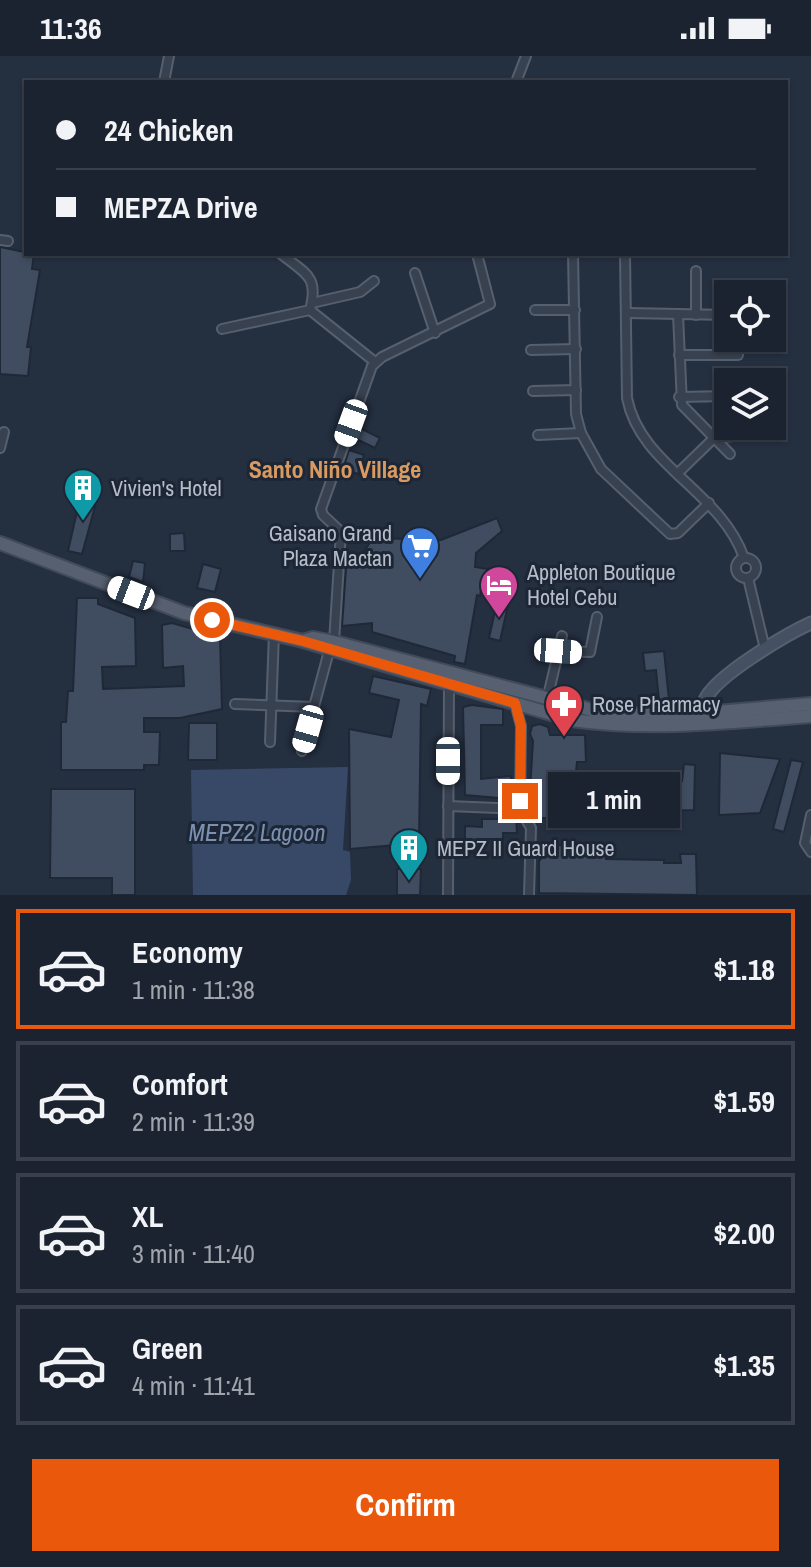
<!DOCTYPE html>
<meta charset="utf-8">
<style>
body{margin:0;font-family:"Archivo Narrow",sans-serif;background:#242b38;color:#f1f3f6;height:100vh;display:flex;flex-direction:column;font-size:30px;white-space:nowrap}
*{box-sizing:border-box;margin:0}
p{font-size:26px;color:#a0a4ab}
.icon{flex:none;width:44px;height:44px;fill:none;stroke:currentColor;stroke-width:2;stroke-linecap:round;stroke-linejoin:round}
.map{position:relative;height:839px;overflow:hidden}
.sheet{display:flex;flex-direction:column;background:#1b2330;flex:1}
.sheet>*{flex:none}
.guide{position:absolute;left:24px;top:24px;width:764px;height:176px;border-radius:0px;box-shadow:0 2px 6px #0004,0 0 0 2px #39404c;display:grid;align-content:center;height:176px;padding:0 32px;background:#1b2330}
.buttons{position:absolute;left:714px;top:224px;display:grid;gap:16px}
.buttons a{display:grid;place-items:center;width:72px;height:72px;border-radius:0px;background:#1b2330;box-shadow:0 2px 6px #0004,0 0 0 2px #39404c;font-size:40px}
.end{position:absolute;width:36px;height:36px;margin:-18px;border:10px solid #ea580c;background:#fff;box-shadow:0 0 0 4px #fff}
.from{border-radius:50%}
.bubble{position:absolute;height:56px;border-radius:0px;background:#1b2330;box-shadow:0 2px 6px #0004,0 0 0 2px #39404c;font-size:26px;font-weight:700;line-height:56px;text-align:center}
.car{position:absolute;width:24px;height:48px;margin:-24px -12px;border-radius:10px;box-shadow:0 0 6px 2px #0007;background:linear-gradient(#fff 24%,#345 0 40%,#fff 0 76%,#345 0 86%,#fff 0)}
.guide b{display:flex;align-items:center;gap:28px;height:76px;font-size:30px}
.guide b+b{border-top:2px solid #39404c}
.guide i{width:20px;height:20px;background:#f1f3f6}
ul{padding:14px 0 0;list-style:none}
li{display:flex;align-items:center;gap:24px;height:120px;margin:0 16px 12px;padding:0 16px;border:4px solid #39404c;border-radius:0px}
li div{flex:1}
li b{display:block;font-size:30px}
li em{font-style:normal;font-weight:700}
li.selected{border-color:#ea580c}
li>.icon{width:72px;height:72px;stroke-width:1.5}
.primary-button{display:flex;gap:16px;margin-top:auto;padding:16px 32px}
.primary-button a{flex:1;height:92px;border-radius:0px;background:#ea580c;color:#fff;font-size:32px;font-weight:700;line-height:92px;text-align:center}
.status{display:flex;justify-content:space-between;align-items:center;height:56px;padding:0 40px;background:#1b2330;direction:ltr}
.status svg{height:22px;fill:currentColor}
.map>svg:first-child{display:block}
</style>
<div class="status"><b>11:36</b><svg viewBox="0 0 49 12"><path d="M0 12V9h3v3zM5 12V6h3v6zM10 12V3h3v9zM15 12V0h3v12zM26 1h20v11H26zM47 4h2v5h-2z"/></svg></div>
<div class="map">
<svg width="811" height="839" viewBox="0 0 811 839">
<rect width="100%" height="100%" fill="#242f40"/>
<path fill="#384968" d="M 348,711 L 343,794 L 350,796 L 351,824 L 346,839 L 193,839 L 191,714 Z"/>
<g fill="#404c60" stroke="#1f2837" stroke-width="2">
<path d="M 0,191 L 34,198 L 32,213 L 40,214 L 27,291 L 31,291 L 28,320 L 0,318 Z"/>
<path d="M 358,371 L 380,382 L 375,392 L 354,382 Z"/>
<path d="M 349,394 L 364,399 L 358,418 L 343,413 Z"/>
<path d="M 99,436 L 82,498 L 68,495 L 81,438 Z"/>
<path d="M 497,462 L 502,475 L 476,497 L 475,511 L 493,514 L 491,526 L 483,524 L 480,540 L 477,539 L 465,608 L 454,606 L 455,600 L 372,576 L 372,567 L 342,570 L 347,498 L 353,499 L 356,507 L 373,482 L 441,484 Z"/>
<path d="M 184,477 L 185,495 L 170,495 L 170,478 Z"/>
<path d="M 133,505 L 145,507 L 143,526 L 129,521 Z"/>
<path d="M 203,508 L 221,513 L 215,536 L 197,532 Z"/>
<path d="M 502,524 L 513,527 L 500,585 L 489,582 Z"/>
<path d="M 77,542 L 98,542 L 98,548 L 135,562 L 136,610 L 102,611 L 103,633 L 184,630 L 183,610 L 163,612 L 162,569 L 172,567 L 220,581 L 222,653 L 180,662 L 144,662 L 144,676 L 160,676 L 159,709 L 144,709 L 144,714 L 61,714 L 61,666 L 66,666 L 68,635 L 73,635 Z"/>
<path d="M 664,595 L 669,644 L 659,645 L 656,614 L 645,615 L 643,597 Z"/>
<path d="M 373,620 L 431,633 L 427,650 L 421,648 L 419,787 L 350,793 L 349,673 L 391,681 L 399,644 L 369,637 Z"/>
<path d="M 472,649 L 503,653 L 503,669 L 481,669 L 481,723 L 511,720 L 511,743 L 465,739 L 463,651 Z"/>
<path d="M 189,667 L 217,667 L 217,704 L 188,704 Z"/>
<path d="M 540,668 L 548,671 L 550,679 L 585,679 L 586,706 L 577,706 L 575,725 L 613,726 L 613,731 L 682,725 L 684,708 L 695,709 L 694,754 L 612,756 L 612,762 L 568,761 L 569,742 L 562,742 L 552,732 L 552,762 L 539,762 L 539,751 L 529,751 L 533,685 L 530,678 L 532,670 Z"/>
<path d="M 720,697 L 780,703 L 760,757 L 719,759 Z"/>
<path d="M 791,704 L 803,706 L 784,776 L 773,773 Z"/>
<path d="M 51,733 L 135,733 L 135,839 L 112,839 L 112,822 L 50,822 Z"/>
<path d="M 504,760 L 516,760 L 517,777 L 503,777 L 503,783 L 480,783 L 479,797 L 465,797 L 465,770 L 482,771 L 482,763 L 504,763 Z"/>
<path d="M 552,789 L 606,790 L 606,803 L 664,804 L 664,807 L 681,807 L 680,798 L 696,798 L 697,839 L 539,837 L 539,805 Z"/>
<path d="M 397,813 L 421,813 L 420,839 L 397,839 Z"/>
</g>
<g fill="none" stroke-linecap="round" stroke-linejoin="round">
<defs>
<g id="street">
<path d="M 164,26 L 169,0"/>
<path d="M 516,26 L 526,0"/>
<path d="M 0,184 L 8,185"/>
<path d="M 573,198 L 576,358 L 581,377 L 601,413 L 670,478 L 678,477 L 709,447"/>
<path d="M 625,198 L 627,342 C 640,410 721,435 744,502"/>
<path d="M 696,215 L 696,259"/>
<path d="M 415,217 L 435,277"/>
<path d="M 312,247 L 360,236 L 374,225"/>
<path d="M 310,254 L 375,306"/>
<path d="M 535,254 L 575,254"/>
<path d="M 628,257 L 728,259"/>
<path d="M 678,258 L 682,349 L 730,398"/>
<path d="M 222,273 L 310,254 C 319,220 306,218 281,198"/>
<path d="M 531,294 L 576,293"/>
<path d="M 679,299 L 738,299"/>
<path d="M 533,335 L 576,334"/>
<path d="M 679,341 L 728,340"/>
<path d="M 538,379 L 581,377"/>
<path d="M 0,392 L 4,376"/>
<path d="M 678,417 L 714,382 L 763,377"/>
<circle cx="746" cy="512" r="10"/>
<path d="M 748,522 L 765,593"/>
<path d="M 334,586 L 341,476 L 323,459 L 321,453 L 372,310 L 382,301 L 490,248 L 477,198"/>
<path d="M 558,595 L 590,596 L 597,561"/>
<path d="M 547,644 L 562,580"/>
<path d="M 515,647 L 521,670 L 520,753 L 531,772 L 529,839"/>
<path d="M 235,648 L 314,651"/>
<path d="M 270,686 L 274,577"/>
<path d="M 302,695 L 329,595"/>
<path d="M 448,750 L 520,753"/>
<path d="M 811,759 L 805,787 L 811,796"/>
<path d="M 448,839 L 449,627"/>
</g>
<path id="secondary" d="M 703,663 C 703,657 703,650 705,644 C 715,620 787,578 811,567"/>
<g id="primary">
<path d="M 0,487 L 184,557 L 303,585 L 572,664 C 651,675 731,666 811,660"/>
<path d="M 303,585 L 313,582 L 334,586 L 607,658 L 681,659 L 811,648"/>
</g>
</defs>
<use href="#street" stroke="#565f6d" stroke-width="12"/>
<use href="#secondary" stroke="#565f6d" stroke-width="15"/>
<use href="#primary" stroke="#424a59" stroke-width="16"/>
<use href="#street" stroke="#384150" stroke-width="8"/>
<use href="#secondary" stroke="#465063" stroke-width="11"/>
<use href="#primary" stroke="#566070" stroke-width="12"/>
</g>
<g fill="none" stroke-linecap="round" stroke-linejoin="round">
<path stroke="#ea580c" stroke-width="10" d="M 212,564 L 303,585 L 515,647 L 521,670 L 520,745"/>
</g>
<defs>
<symbol id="building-pin" viewBox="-11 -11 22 30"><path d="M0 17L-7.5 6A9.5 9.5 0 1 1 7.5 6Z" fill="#0f9aa8" stroke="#1d2635"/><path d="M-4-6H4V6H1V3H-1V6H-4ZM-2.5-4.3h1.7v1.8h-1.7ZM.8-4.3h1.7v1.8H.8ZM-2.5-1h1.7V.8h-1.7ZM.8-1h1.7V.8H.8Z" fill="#fff"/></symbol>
<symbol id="supermarket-pin" viewBox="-11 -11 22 30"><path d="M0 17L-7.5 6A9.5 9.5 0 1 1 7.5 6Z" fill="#3f7fe0" stroke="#1d2635"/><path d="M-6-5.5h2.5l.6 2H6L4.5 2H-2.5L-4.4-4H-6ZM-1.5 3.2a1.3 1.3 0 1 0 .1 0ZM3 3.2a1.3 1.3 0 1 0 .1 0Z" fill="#fff"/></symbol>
<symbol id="hotel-pin" viewBox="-11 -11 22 30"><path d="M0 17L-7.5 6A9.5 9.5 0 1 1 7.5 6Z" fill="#d1479c" stroke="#1d2635"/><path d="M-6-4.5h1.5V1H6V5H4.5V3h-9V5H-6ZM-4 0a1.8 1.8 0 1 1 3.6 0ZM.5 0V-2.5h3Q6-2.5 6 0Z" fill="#fff"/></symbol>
<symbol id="pharmacy-pin" viewBox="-11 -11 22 30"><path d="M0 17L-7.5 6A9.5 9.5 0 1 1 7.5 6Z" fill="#e0444e" stroke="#1d2635"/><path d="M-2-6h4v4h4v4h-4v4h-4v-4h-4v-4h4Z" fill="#fff"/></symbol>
</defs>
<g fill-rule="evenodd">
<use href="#building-pin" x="61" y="410" width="44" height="60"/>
<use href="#supermarket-pin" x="398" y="468" width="44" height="60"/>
<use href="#hotel-pin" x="477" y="507" width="44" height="60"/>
<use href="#pharmacy-pin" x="542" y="626" width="44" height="60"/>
<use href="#building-pin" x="387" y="770" width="44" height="60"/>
</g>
<g text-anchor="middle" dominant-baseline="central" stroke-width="6" stroke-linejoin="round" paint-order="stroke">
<g font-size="22" fill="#b5bcca" stroke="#1d2635" text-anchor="start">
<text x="111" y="432">Vivien's Hotel</text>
<text x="392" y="477" text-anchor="end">Gaisano Grand<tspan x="392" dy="25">Plaza Mactan</tspan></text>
<text x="527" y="516">Appleton Boutique<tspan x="527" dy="25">Hotel Cebu</tspan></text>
<text x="592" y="648">Rose Pharmacy</text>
<text x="437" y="792">MEPZ II Guard House</text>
</g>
<g font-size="24" font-weight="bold" fill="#d99a61" stroke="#1d2635">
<text x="335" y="413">Santo Niño Village</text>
</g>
<g font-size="24" font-style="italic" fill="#7c91b2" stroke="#1d2635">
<text x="257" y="776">MEPZ2 Lagoon</text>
</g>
</g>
</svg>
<div class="buttons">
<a><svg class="icon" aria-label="locate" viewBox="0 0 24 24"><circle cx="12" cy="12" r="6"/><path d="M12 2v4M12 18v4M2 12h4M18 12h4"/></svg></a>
<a><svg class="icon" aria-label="layers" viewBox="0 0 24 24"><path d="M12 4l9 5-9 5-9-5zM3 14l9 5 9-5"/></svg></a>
</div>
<i class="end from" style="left:212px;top:564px"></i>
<i class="end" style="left:520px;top:745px"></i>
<div class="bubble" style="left:548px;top:716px;width:132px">1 min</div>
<i class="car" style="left:351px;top:367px;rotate:200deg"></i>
<i class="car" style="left:131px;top:537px;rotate:291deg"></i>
<i class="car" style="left:558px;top:595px;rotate:94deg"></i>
<i class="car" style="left:308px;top:673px;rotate:196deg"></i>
<i class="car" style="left:448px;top:705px;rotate:180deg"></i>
<div class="guide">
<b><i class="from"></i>24 Chicken</b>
<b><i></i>MEPZA Drive</b>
</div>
</div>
<section class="sheet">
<ul>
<li class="selected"><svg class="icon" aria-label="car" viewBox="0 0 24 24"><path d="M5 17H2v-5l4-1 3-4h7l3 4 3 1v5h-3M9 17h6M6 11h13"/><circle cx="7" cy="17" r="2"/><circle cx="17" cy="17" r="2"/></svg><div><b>Economy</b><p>1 min · 11:38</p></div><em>$1.18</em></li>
<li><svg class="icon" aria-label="car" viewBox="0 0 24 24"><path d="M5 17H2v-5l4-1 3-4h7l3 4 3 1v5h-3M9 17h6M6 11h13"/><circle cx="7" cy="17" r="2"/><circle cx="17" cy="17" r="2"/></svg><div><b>Comfort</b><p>2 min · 11:39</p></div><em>$1.59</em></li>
<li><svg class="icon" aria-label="car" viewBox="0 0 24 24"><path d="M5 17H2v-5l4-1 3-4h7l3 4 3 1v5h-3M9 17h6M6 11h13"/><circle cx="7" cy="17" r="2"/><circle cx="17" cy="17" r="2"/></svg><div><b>XL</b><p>3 min · 11:40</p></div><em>$2.00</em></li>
<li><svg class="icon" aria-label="car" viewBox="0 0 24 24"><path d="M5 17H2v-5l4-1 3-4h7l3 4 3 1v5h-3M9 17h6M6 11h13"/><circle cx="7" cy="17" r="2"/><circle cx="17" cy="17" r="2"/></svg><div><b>Green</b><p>4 min · 11:41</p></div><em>$1.35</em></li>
</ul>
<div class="primary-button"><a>Confirm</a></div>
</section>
